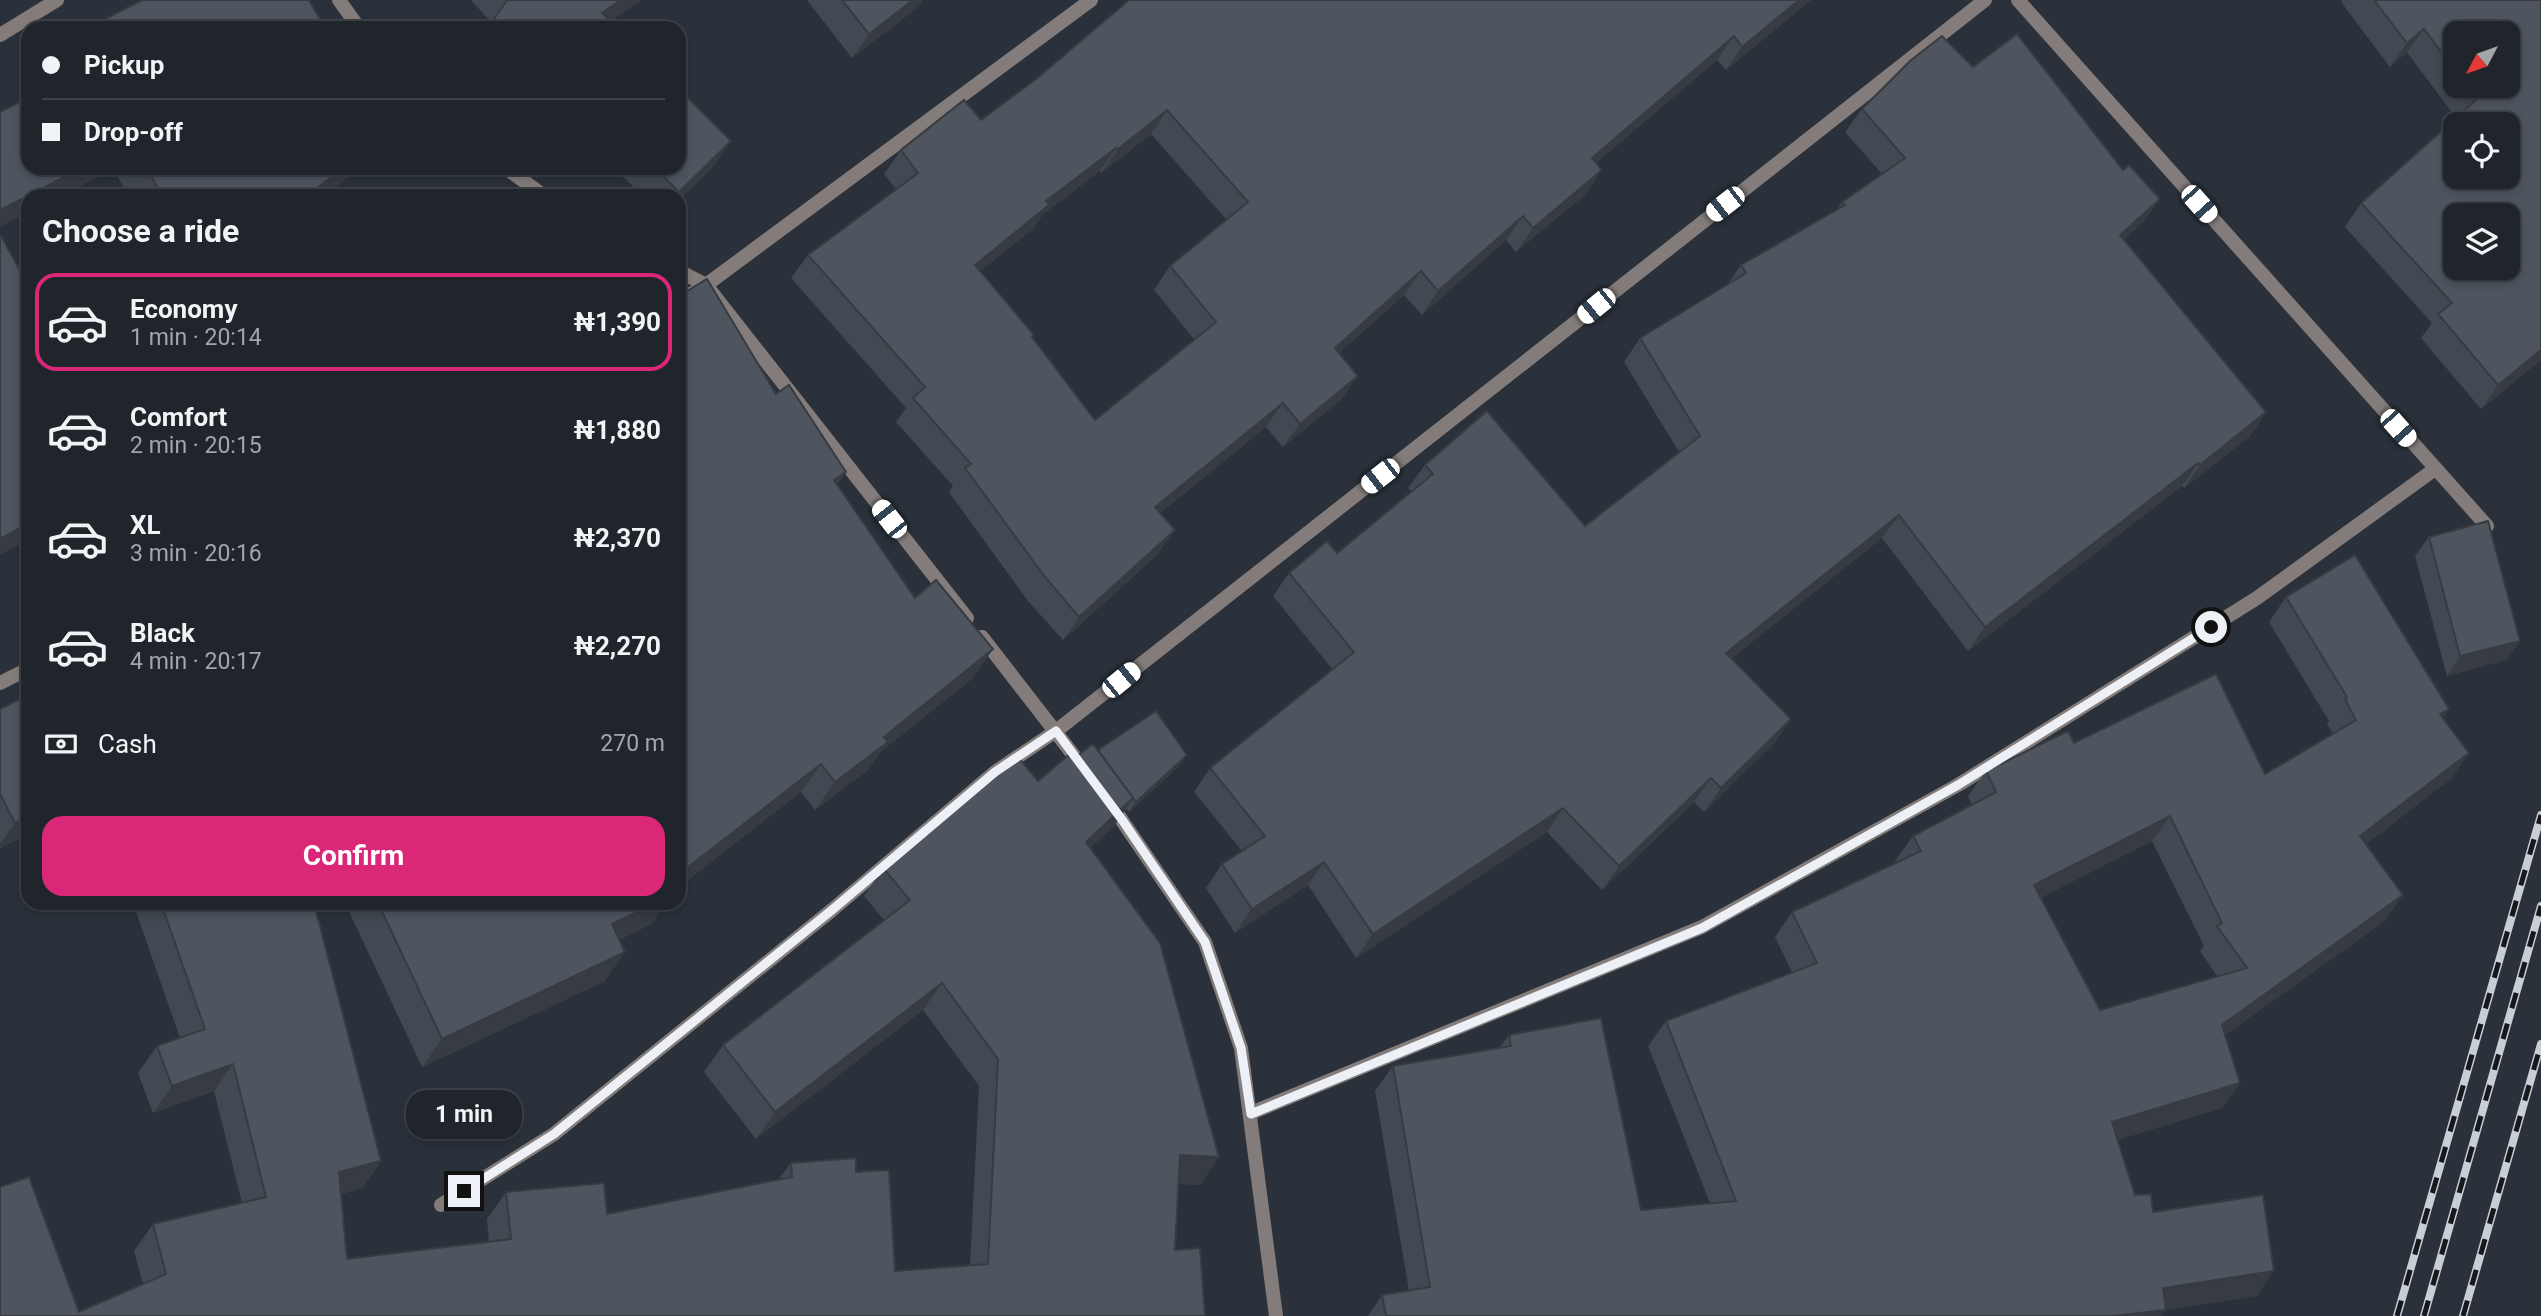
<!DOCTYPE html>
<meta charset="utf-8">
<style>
body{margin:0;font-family:Roboto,sans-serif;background:#282d34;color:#f1f3f6;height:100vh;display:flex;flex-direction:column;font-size:26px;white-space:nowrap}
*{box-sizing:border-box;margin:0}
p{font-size:23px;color:#a2a5a9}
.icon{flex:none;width:38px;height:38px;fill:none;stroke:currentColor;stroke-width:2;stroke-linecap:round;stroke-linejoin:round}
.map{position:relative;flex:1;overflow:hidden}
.sheet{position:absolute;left:21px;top:189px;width:665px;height:721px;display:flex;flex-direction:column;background:#20252c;border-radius:21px;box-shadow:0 4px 10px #0003,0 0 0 2px #3d4248}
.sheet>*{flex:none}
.banner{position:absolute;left:21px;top:21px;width:665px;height:154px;border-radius:21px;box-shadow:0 4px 10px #0003,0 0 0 2px #3d4248;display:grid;align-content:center;height:154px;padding:0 21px;background:#20252c}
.needle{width:46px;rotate:229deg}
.tools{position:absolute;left:2443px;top:21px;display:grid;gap:14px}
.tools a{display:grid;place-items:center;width:77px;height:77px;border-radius:14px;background:#20252c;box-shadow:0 4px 10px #0003,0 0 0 2px #3d4248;font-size:35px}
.end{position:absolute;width:32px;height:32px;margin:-16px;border:9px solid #edf1f7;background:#111;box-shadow:0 0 0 4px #111}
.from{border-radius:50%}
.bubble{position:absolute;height:49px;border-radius:21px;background:#20252c;box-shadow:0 4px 10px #0003,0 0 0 2px #3d4248;font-size:23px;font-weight:700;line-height:49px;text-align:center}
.car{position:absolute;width:21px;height:42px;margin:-21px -10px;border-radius:9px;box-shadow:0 0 5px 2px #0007;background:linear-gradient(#fff 24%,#345 0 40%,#fff 0 76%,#345 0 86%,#fff 0)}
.banner b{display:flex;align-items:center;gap:24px;height:66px;font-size:26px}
.banner b+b{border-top:2px solid #3d4248}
.banner i{width:18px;height:18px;background:#f1f3f6}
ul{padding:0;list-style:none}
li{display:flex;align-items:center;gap:21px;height:98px;margin:0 14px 10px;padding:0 7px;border:4px solid transparent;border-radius:21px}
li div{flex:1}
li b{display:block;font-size:26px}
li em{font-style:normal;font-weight:700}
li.on{border-color:#db2777}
li>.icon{width:63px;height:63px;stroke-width:1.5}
h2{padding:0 21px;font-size:32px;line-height:84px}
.pay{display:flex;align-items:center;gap:18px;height:77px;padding:0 21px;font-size:26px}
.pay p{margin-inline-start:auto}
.cta{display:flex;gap:14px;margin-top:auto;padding:14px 21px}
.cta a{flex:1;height:80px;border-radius:21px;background:#db2777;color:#fff;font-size:28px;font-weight:700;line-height:80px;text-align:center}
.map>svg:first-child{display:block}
</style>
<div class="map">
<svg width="2541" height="1316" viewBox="0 0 2541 1316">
<rect width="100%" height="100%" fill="#2a313a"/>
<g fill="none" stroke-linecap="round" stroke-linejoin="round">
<g stroke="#837c7a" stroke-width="14">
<path d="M 339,0 L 359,28"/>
<path d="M 2018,0 L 2487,526"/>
<path d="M 0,35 L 57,0"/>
<path d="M 506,168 L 544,196"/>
<path d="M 679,271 L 706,285 L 967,618"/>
<path d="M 679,301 L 706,285 L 1091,0"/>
<path d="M 982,637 L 1085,770"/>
<path d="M 0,683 L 28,669"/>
<path d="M 1110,803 L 1205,942 L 1241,1048 L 1276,1316"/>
<path d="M 1251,1113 L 1702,927 L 1958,785 L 2257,598 L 2435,469"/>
<path d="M 441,1205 L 554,1134 L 832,910 L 995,772 L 1056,731 L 1985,0"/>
</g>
<defs>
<g id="rail">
<path d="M 2397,1316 L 2541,815"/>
<path d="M 2424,1316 L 2541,906"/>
<path d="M 2463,1316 L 2541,1044"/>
</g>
</defs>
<use href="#rail" stroke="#c9cdd4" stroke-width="8"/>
<use href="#rail" stroke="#15181c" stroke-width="5" stroke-dasharray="16" stroke-linecap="butt"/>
</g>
<g fill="#434952" fill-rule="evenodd">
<path d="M 471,0 L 642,0 L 610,21 L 491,22 Z"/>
<path d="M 807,0 L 923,0 L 918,7 L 852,58 Z"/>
<path d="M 1129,0 L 1811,0 L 1726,70 L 1717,60 L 1596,163 L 1586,194 L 1516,252 L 1506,240 L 1422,315 L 1404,295 L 1339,353 L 1341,400 L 1283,447 L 1266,427 L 1160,513 L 1159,553 L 1063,640 L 1028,601 L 949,492 L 953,486 L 896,422 L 906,408 L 791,278 L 808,255 L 896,189 L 884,174 L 901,150 L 981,120 L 1035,80 ZM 1151,134 L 1227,220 L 1170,266 L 1154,290 L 1194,339 L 1095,420 L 1032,338 L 1034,335 L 980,271 L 1033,229 L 1043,214 L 1100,171 L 1101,173 Z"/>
<path d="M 2342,0 L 2541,0 L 2541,360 L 2481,409 L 2421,338 L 2432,323 L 2345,227 L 2361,203 L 2456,118 L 2407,52 L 2390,67 L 2341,2 ZM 2455,33 L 2508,86 L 2455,86 Z"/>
<path d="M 1973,67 L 2123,170 L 2160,199 L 2143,222 L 2124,240 L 2266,412 L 2250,436 L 2184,488 L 2182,486 L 1968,651 L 1882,538 L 1732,658 L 1791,719 L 1775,742 L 1704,812 L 1694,802 L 1602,890 L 1547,832 L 1356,958 L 1308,885 L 1235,933 L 1206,888 L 1222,864 L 1242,851 L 1194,792 L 1210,768 L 1333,670 L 1273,596 L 1289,573 L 1337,553 L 1412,492 L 1408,488 L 1425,465 L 1585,526 L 1679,452 L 1624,362 L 1640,338 L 1727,285 L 1741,265 L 1837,210 L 1842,202 L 1882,174 L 1845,132 L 1862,109 Z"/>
<path d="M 28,72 L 28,87 L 24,78 Z"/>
<path d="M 0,112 L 28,168 L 361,168 L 323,196 L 129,196 L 113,169 L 60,196 L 28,196 L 28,212 L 0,227 Z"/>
<path d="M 731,141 L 714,165 L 679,200 L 679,196 L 643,196 L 614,168 L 679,168 Z"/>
<path d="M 679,296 L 776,394 L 846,472 L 837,484 L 915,598 L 973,678 L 880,752 L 868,770 L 815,810 L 801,792 L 679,887 Z"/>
<path d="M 2429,537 L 2520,641 L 2506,660 L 2447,676 L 2415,556 Z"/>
<path d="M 2286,597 L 2449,709 L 2443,718 L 2452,778 L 2366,844 L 2386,920 L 2225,1035 L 2240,1083 L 2222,1108 L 2117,1140 L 2135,1195 L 2153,1212 L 2257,1296 L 2165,1310 L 2161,1316 L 1368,1316 L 1382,1295 L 1409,1291 L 1375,1091 L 1393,1066 L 1500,1047 L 1509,1035 L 1641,1210 L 1710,1203 L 1648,1046 L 1666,1021 L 1792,972 L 1775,937 L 1792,912 L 1896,863 L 1895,861 L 1913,836 L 1972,805 L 1968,796 L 1986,771 L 2074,743 L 2265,774 L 2333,734 L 2327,724 L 2329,721 L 2269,622 ZM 2152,841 L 2204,946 L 2200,951 L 2217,976 L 2100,1010 L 2040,898 Z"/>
<path d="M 0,709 L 28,834 L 0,848 Z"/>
<path d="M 1098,750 L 1187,755 L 1180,765 L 1129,812 L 1126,809 L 1114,826 L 1090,848 L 1219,1157 L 1200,1185 L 1179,1184 L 1175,1250 L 1205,1316 L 79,1312 L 143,1284 L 134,1251 L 153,1224 L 242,1203 L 214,1091 L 153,1113 L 138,1073 L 157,1046 L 180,1038 L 133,903 L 314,903 L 381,1161 L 362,1188 L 341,1194 L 347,1259 L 489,1242 L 487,1219 L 506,1192 L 607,1214 L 779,1179 L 791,1163 L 856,1172 L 895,1271 L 970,1265 L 979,1086 L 923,1010 L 756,1139 L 704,1072 L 723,1045 L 884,920 L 864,896 L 883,868 L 1038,781 L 1074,758 Z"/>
<path d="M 345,903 L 666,903 L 651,924 L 619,940 L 605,981 L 422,1067 Z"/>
</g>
<g fill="#373c42">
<path d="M 621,0 L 642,0 L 598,28 L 602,13 Z"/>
<path d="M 913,0 L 923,0 L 918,7 L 852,58 L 869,34 Z"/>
<path d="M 1799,0 L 1811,0 L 1726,70 L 1742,47 Z"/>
<path d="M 2424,29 L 2407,52 L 2390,67 L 2407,43 Z"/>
<path d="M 1734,36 L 1717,60 L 1575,181 L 1592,158 Z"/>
<path d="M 1167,110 L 1151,134 L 1101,173 L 1118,149 Z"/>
<path d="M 731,141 L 714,165 L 679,200 L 679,196 L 676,196 L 679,192 Z"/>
<path d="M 1116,148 L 1100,171 L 1043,214 L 1033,229 L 958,288 L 975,265 L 1046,201 Z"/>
<path d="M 82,168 L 113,168 L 60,196 L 28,196 L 28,212 L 0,227 L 0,210 Z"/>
<path d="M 344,168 L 361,168 L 323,196 L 306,196 Z"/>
<path d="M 1602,170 L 1586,194 L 1516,252 L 1533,228 Z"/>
<path d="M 2160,199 L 2143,222 L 2104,258 L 2120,235 Z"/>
<path d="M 1523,216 L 1506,240 L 1422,315 L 1438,291 Z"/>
<path d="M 1421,271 L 1404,295 L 1318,372 L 1335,348 Z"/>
<path d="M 2541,350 L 2541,360 L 2481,409 L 2498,385 Z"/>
<path d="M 1358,376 L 1341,400 L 1283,447 L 1300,424 Z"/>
<path d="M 1283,403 L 1266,427 L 1138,530 L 1155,507 Z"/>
<path d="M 2266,412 L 2250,436 L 2184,488 L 2200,465 Z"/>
<path d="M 2198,463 L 2182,486 L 1968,651 L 1985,627 Z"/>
<path d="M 846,472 L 826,500 L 834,480 Z"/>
<path d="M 1899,515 L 1882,538 L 1710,676 L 1726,653 Z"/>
<path d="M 28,524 L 28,540 L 0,555 L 0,539 Z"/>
<path d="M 1175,530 L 1159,553 L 1063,640 L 1079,617 Z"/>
<path d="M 2520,641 L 2506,660 L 2447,676 L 2460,656 Z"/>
<path d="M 993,649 L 973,678 L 880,752 L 868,770 L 815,810 L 835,782 L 884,737 Z"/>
<path d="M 2449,709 L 2431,734 L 2440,714 Z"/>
<path d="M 1791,719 L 1775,742 L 1704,812 L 1721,788 Z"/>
<path d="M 2469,753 L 2452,778 L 2343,861 L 2360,836 Z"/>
<path d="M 1187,755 L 1180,765 L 1129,812 L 1136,802 Z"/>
<path d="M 821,764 L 801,792 L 679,887 L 679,874 Z"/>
<path d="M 1711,778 L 1694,802 L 1602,890 L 1619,866 Z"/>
<path d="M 1133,798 L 1114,826 L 1067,869 L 1086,842 Z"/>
<path d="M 1563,808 L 1547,832 L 1356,958 L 1373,934 Z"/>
<path d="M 2170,816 L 2152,841 L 2016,910 L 2034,885 Z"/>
<path d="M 28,817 L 28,834 L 0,848 L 0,844 L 15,823 Z"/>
<path d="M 1324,862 L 1308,885 L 1235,933 L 1252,909 Z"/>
<path d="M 2403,895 L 2386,920 L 2204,1050 L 2222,1025 Z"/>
<path d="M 653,903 L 666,903 L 651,924 L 592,953 L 612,924 Z"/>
<path d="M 625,952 L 605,981 L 422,1067 L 442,1039 Z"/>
<path d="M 942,983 L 923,1010 L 756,1139 L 775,1112 Z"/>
<path d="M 233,1064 L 214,1091 L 153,1113 L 172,1086 Z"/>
<path d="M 2240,1083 L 2222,1108 L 2094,1147 L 2112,1122 Z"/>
<path d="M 1180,1155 L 1219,1157 L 1200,1185 L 1161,1183 Z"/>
<path d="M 381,1161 L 362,1188 L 320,1199 L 339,1172 Z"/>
<path d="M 2274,1271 L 2257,1296 L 2165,1310 L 2161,1316 L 2112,1316 L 2163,1288 Z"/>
</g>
<g fill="#4e555f" stroke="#373c42" stroke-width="2" fill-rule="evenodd">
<path d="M 142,0 L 309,0 L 325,28 L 88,28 Z"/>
<path d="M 507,0 L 621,0 L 602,13 L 617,28 L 488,28 Z"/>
<path d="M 842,0 L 913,0 L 869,34 Z"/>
<path d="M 1129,0 L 1799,0 L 1742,47 L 1734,36 L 1592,158 L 1602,170 L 1533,228 L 1523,216 L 1438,291 L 1421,271 L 1335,348 L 1358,376 L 1300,424 L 1283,403 L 1155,507 L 1175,530 L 1079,617 L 1045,577 L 965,468 L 971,464 L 913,398 L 925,387 L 808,255 L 918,173 L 901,150 L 964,100 L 981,120 L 1035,80 ZM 1167,110 L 1248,202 L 1170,266 L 1216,322 L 1095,420 L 1032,337 L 1034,335 L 975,265 L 1049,205 L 1046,201 L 1116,148 L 1118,149 Z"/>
<path d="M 2374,0 L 2541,0 L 2541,350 L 2498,385 L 2438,314 L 2452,303 L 2361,203 L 2477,99 L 2467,86 L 2508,86 L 2508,33 L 2455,33 L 2455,70 L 2424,29 L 2407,43 ZM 2455,124 L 2508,124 L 2508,177 L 2455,177 ZM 2455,215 L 2508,215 L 2508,268 L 2455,268 Z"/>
<path d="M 2017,34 L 2123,170 L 2129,165 L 2160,199 L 2120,235 L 2266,412 L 2200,465 L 2198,463 L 1985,627 L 1899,515 L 1726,653 L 1791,719 L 1721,788 L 1711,778 L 1619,866 L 1563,808 L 1373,934 L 1324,862 L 1252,909 L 1222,864 L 1265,836 L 1210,768 L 1354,652 L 1289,573 L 1327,541 L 1337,553 L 1433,474 L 1425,465 L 1487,411 L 1585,526 L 1700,436 L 1640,338 L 1746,273 L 1741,265 L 1845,205 L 1842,202 L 1905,158 L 1862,109 L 1910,61 L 1942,36 L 1973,67 Z"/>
<path d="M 679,89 L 731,141 L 679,192 L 655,168 L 679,168 Z"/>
<path d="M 28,98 L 28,168 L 82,168 L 0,210 L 0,112 Z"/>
<path d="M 146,168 L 344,168 L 306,196 L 163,196 Z"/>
<path d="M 0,234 L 28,285 L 28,524 L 0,539 Z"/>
<path d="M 707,279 L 776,394 L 789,385 L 846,472 L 834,480 L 915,598 L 936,580 L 993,649 L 884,737 L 888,742 L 835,782 L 821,764 L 679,874 L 679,296 Z"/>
<path d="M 2488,521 L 2520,641 L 2460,656 L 2429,537 Z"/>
<path d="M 2355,555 L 2449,709 L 2440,714 L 2469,753 L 2360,836 L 2403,895 L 2222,1025 L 2240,1083 L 2112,1122 L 2135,1195 L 2151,1194 L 2153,1212 L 2263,1195 L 2274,1271 L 2163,1288 L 2166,1310 L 2112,1316 L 1386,1316 L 1382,1295 L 1430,1287 L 1393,1066 L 1511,1046 L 1509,1035 L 1601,1018 L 1641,1210 L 1736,1201 L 1666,1021 L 1817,963 L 1792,912 L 1921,851 L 1913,836 L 1996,792 L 1986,771 L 2068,731 L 2074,743 L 2216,674 L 2265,774 L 2356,720 L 2345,699 L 2347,697 L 2286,597 ZM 2170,816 L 2222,923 L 2217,926 L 2247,968 L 2100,1010 L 2034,885 Z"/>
<path d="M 28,695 L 28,817 L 15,823 L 0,794 L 0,709 Z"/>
<path d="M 1156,711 L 1187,755 L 1136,802 L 1098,750 Z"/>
<path d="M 1093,744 L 1133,798 L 1086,842 L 1160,943 L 1219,1157 L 1180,1155 L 1175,1250 L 1200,1248 L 1205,1316 L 0,1316 L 0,1187 L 29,1177 L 79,1312 L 166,1274 L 153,1224 L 266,1197 L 233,1064 L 172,1086 L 157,1046 L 205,1029 L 161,903 L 314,903 L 381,1161 L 339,1172 L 347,1259 L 511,1239 L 506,1192 L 604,1183 L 607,1214 L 792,1177 L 791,1163 L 856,1158 L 856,1172 L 889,1170 L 895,1271 L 988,1264 L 998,1059 L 942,983 L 775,1112 L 723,1045 L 910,900 L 883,868 L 1016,755 L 1038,781 L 1070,754 L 1074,758 Z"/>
<path d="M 378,903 L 656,903 L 612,924 L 625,952 L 442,1039 Z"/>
</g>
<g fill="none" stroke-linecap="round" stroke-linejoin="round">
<path stroke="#edf1f7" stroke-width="9" d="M 464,1191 L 554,1134 L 832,910 L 995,772 L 1056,731 L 1123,821 L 1205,942 L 1241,1048 L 1251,1114 L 1702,928 L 1958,785 L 2211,627"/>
</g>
</svg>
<div class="tools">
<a><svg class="needle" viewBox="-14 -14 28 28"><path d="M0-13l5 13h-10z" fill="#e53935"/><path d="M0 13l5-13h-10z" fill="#a2a5a9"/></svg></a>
<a><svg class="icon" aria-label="locate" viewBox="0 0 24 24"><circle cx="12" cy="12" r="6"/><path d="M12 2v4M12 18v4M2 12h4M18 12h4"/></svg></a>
<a><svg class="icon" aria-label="layers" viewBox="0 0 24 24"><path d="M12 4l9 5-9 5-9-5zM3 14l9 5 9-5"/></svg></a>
</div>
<i class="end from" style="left:2211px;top:627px"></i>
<i class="end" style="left:464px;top:1191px"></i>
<div class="bubble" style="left:406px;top:1090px;width:116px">1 min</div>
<i class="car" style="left:1725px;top:204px;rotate:232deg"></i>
<i class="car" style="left:2199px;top:204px;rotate:138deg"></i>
<i class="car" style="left:1596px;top:306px;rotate:231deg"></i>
<i class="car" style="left:2398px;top:428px;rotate:138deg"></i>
<i class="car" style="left:1380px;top:476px;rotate:232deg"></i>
<i class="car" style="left:889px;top:519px;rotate:322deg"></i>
<i class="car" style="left:1121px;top:680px;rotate:51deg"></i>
<div class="banner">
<b><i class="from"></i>Pickup</b>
<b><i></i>Drop-off</b>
</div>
<section class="sheet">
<h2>Choose a ride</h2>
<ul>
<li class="on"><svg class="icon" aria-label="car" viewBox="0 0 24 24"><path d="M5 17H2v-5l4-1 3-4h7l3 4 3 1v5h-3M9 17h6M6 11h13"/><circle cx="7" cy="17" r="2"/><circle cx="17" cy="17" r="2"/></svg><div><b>Economy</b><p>1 min · 20:14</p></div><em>₦1,390</em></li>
<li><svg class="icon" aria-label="car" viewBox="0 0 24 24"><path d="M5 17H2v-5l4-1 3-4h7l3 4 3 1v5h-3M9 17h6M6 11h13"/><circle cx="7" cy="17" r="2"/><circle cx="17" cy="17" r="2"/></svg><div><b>Comfort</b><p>2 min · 20:15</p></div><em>₦1,880</em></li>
<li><svg class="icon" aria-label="car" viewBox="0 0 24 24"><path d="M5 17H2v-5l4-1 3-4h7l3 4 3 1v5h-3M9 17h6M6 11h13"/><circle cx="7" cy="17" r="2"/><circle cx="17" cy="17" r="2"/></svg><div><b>XL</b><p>3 min · 20:16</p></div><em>₦2,370</em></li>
<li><svg class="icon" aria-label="car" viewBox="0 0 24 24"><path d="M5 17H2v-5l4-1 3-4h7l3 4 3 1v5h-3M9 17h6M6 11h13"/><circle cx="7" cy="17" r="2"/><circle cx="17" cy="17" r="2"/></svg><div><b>Black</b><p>4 min · 20:17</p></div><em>₦2,270</em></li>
</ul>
<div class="pay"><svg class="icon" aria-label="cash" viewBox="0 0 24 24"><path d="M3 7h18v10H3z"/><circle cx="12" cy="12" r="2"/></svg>Cash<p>270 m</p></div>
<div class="cta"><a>Confirm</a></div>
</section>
</div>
